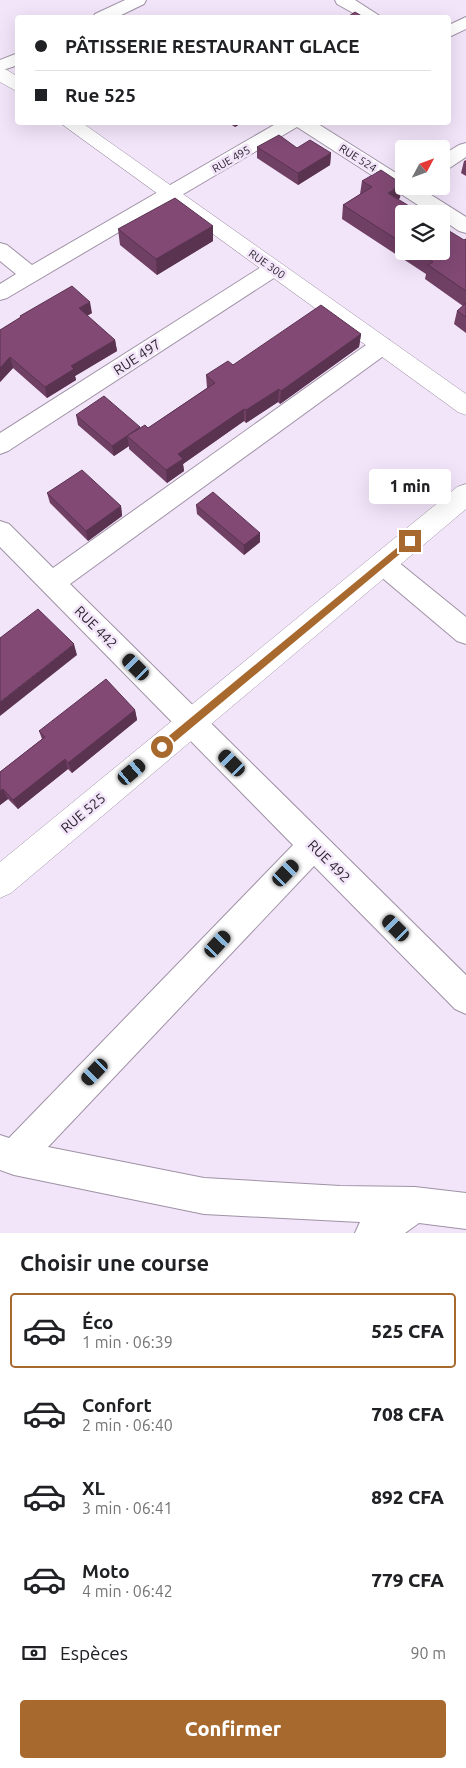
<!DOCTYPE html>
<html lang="fr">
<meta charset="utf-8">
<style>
body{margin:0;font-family:Ubuntu,sans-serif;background:#f2f2f2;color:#202124;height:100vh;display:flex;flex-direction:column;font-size:19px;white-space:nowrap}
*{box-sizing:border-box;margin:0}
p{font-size:16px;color:#757577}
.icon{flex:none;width:28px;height:28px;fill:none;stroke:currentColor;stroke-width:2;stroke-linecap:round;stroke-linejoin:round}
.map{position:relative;height:1233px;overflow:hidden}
.side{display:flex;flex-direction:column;background:#fff;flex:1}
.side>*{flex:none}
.banner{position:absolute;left:15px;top:15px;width:436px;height:110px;border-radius:5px;box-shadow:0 5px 20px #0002;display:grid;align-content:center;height:110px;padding:0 20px;background:#fff}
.needle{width:32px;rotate:49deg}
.buttons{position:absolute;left:395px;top:140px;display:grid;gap:10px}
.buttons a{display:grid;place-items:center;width:55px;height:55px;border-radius:5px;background:#fff;box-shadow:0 5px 20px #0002;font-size:25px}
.end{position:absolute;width:22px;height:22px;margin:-11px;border:6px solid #a7692e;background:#fff;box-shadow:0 0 0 2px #fff}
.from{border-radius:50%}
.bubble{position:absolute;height:35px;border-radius:5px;background:#fff;box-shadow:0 5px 20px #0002;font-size:16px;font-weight:800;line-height:35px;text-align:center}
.car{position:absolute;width:15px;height:30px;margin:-15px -8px;border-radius:6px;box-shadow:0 0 4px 1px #0007;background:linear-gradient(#222 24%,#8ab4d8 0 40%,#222 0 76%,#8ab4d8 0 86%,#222 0)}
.banner b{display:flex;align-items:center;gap:18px;height:48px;font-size:19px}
.banner b+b{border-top:1px solid #e0e0e0}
.banner i{width:12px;height:12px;background:#202124}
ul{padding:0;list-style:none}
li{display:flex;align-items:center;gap:15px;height:75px;margin:0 10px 8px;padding:0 10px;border:2px solid transparent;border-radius:5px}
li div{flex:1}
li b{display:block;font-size:19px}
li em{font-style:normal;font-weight:800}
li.selected{border-color:#a7692e}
li>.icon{width:45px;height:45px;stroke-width:1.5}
h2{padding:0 20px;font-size:22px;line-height:60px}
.pay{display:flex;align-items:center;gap:12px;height:55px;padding:0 20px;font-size:19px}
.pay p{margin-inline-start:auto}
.primary-button{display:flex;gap:10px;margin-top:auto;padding:10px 20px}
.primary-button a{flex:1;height:58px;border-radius:5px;background:#a7692e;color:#fff;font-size:20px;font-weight:800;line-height:58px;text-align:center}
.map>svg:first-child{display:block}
</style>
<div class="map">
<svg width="466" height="1233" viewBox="0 0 466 1233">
<rect width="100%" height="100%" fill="#f2e4f9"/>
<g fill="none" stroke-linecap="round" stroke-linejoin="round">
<defs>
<g id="street">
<path d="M 125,0 L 146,0 L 144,4 L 115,18 L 93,18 L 95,14 Z"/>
<path d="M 335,0 L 355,0 L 383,18 L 362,18 L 337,4 Z"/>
<path d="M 466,17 L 466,29 L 449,37 L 449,25 Z"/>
<path d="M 18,53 L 18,65 L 0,71 L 0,60 Z"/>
<path d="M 279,122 L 315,122 L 404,178 L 404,186 L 417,186 L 466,217 L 466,233 L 459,231 L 441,219 L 441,214 L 432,214 L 297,127 L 7,298 L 0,300 L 0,284 L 16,274 L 0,261 L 0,243 L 7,245 L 32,265 Z"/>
<path d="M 466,143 L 466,157 L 448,169 L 441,171 L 441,156 L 459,145 Z"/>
<path d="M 273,262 L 280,264 L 283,269 L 280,274 L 8,451 L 0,454 L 0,433 L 266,264 Z"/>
<path d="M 381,338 L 389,340 L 392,346 L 389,352 L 70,584 L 466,975 L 466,1014 L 455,1009 L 314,866 L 48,1147 L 204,1178 L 340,1186 L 415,1187 L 466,1193 L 466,1229 L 419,1223 L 405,1233 L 355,1233 L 360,1222 L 204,1214 L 14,1175 L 0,1170 L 0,1135 L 9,1138 L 293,845 L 0,547 L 0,521 L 9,524 L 53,568 L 373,340 Z"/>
<path d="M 383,553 L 392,557 L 466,617 L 466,644 L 457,641 L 374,571 L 370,564 L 374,557 Z"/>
</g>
<g id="secondary">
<path d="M 0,68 L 7,70 L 18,77 L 18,92 L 0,82 Z"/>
<path d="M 59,122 L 81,122 L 466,394 L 466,415 L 458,412 Z"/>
<path d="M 466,484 L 466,509 L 11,893 L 0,898 L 0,862 L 457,487 Z"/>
</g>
</defs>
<use href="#street" stroke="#9f92a5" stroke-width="2"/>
<use href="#secondary" stroke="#9f92a5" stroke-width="1"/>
<use href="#street" fill="#fff" fill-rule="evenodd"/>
<use href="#secondary" fill="#fff" fill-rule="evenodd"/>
</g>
<g fill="#6f3f64">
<path d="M 227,122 L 243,122 L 235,127 Z"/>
<path d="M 257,147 L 297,148 L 331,153 L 330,165 L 298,185 L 257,158 Z"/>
<path d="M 466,160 L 466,176 L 461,173 L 464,161 Z"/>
<path d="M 362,181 L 400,198 L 398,199 L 404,214 L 404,251 L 441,251 L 466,239 L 466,333 L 454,324 L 457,311 L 463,306 L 425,279 L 426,274 L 342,219 L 343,205 L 360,194 Z"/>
<path d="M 213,226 L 213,241 L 157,275 L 120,245 L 118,229 Z"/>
<path d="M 92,313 L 87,316 L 115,340 L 117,351 L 75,376 L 76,380 L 47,398 L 13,368 L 0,382 L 0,330 L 20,318 L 20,316 Z"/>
<path d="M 361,334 L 359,347 L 280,404 L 278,402 L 246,423 L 244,421 L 183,464 L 184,471 L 167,483 L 129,449 L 129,446 L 114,456 L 78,425 L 76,415 L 140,428 L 148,428 L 207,388 L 206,375 L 233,365 Z"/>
<path d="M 47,493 L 121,506 L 122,516 L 88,541 L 50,503 Z"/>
<path d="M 196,505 L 260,533 L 260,542 L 244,555 L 197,514 Z"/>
<path d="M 135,710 L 137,720 L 72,773 L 68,769 L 18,809 L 8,799 L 0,805 L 0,772 L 42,739 L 39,731 Z"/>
</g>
<g fill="#5a3351">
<path d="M 235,122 L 243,122 L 235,127 Z"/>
<path d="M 331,153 L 330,165 L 298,185 L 298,173 Z"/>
<path d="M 402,184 L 400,198 L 386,207 L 388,193 Z"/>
<path d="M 213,226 L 213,241 L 157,275 L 156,259 Z"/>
<path d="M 90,302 L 92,313 L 81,319 L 79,308 Z"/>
<path d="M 361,334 L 359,347 L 280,404 L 281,391 Z"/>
<path d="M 115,340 L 117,351 L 75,376 L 76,380 L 47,398 L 45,387 L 71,366 Z"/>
<path d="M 10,357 L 13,368 L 0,382 L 0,368 Z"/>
<path d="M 279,389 L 278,402 L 246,423 L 246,410 Z"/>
<path d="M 244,409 L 244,421 L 183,464 L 184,471 L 167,483 L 166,470 L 178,454 Z"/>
<path d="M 140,427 L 141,437 L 127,436 L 129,446 L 114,456 L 112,446 Z"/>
<path d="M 121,506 L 122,516 L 88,541 L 86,531 Z"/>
<path d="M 260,533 L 260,542 L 244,555 L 244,545 Z"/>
<path d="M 74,644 L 77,655 L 0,716 L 0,702 Z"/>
<path d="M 135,710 L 137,720 L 72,773 L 68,763 Z"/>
<path d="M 65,759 L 68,769 L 18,809 L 13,800 Z"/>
<path d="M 3,789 L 8,799 L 0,805 L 0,791 Z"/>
</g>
<g fill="#814974" stroke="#5a3351">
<path d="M 355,12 L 365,18 L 346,18 Z"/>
<path d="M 279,135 L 297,148 L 310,140 L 331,153 L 298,173 L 257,147 Z"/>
<path d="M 381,170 L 402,184 L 388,193 L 422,214 L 404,214 L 404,244 L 343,205 L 372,187 L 362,181 Z"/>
<path d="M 175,198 L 213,226 L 156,259 L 118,229 Z"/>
<path d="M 441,226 L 464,240 L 466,239 L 466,291 L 428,265 L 433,262 L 416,251 L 441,251 Z"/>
<path d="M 72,286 L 90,302 L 79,308 L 115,340 L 71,366 L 74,369 L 45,387 L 10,357 L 0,368 L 0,330 L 21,317 L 20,316 Z"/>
<path d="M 466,303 L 466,317 L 457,311 Z"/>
<path d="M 321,305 L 361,334 L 281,391 L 279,389 L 246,410 L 244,409 L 178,454 L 183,459 L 166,470 L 127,436 L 145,425 L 148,428 L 215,383 L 206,375 L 228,361 L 233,365 Z"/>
<path d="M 104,396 L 140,427 L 112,446 L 76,415 Z"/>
<path d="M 82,470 L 121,506 L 86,531 L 47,493 Z"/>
<path d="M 213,492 L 260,533 L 244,545 L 196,505 Z"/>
<path d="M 38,609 L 74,644 L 0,702 L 0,638 Z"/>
<path d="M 106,679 L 135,710 L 68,763 L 65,759 L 13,800 L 3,789 L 0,791 L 0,772 L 45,737 L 39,731 Z"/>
</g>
<path fill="#a7692e" d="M 410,537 L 414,541 L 413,543 L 165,750 L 159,750 L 159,744 Z"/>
<g text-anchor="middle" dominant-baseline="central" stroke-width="5" stroke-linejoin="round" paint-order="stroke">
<g font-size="11" fill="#29242c" stroke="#f2e4f9">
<text transform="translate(358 158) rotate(32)">RUE 524</text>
<text transform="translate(231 159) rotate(-30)">RUE 495</text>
<text transform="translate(267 264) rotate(35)">RUE 300</text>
</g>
<g font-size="14" fill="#29242c" stroke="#f2e4f9">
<text transform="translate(137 357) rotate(-33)">RUE 497</text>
<text transform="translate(96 627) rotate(45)">RUE 442</text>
<text transform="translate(83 813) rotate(-40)">RUE 525</text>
<text transform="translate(329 861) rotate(45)">RUE 492</text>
</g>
</g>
</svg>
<div class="buttons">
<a><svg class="needle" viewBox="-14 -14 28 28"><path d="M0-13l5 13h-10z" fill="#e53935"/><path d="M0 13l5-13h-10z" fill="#757577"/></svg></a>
<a><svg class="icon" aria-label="layers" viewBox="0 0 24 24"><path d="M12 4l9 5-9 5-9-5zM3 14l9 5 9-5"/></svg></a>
</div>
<i class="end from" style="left:162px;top:747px"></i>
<i class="end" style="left:410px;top:541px"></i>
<div class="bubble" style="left:369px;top:469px;width:82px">1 min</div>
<i class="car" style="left:136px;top:667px;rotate:315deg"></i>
<i class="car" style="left:232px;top:763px;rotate:315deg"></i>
<i class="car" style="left:132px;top:772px;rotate:50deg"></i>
<i class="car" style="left:286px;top:873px;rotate:44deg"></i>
<i class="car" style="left:396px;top:928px;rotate:315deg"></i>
<i class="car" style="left:218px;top:944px;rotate:43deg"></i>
<i class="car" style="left:95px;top:1072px;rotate:224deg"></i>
<div class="banner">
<b><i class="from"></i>PÂTISSERIE RESTAURANT GLACE</b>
<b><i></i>Rue 525</b>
</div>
</div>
<section class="side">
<h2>Choisir une course</h2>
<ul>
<li class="selected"><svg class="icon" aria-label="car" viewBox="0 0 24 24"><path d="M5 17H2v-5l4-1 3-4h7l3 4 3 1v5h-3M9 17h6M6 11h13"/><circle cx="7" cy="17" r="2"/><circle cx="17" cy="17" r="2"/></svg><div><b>Éco</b><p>1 min · 06:39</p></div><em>525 CFA</em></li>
<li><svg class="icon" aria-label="car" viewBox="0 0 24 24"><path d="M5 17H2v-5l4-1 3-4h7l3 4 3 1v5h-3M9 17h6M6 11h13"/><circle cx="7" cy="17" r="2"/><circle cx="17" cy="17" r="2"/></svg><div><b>Confort</b><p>2 min · 06:40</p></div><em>708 CFA</em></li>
<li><svg class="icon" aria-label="car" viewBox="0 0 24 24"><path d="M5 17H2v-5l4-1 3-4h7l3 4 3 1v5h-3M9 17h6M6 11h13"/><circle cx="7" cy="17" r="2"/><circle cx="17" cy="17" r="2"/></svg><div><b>XL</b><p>3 min · 06:41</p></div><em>892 CFA</em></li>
<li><svg class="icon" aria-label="car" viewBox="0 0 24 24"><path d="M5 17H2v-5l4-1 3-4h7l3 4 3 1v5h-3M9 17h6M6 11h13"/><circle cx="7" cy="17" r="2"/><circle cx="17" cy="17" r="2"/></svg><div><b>Moto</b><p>4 min · 06:42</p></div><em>779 CFA</em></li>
</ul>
<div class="pay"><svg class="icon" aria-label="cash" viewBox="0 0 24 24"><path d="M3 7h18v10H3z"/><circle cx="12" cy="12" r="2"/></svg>Espèces<p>90 m</p></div>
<div class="primary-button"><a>Confirmer</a></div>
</section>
